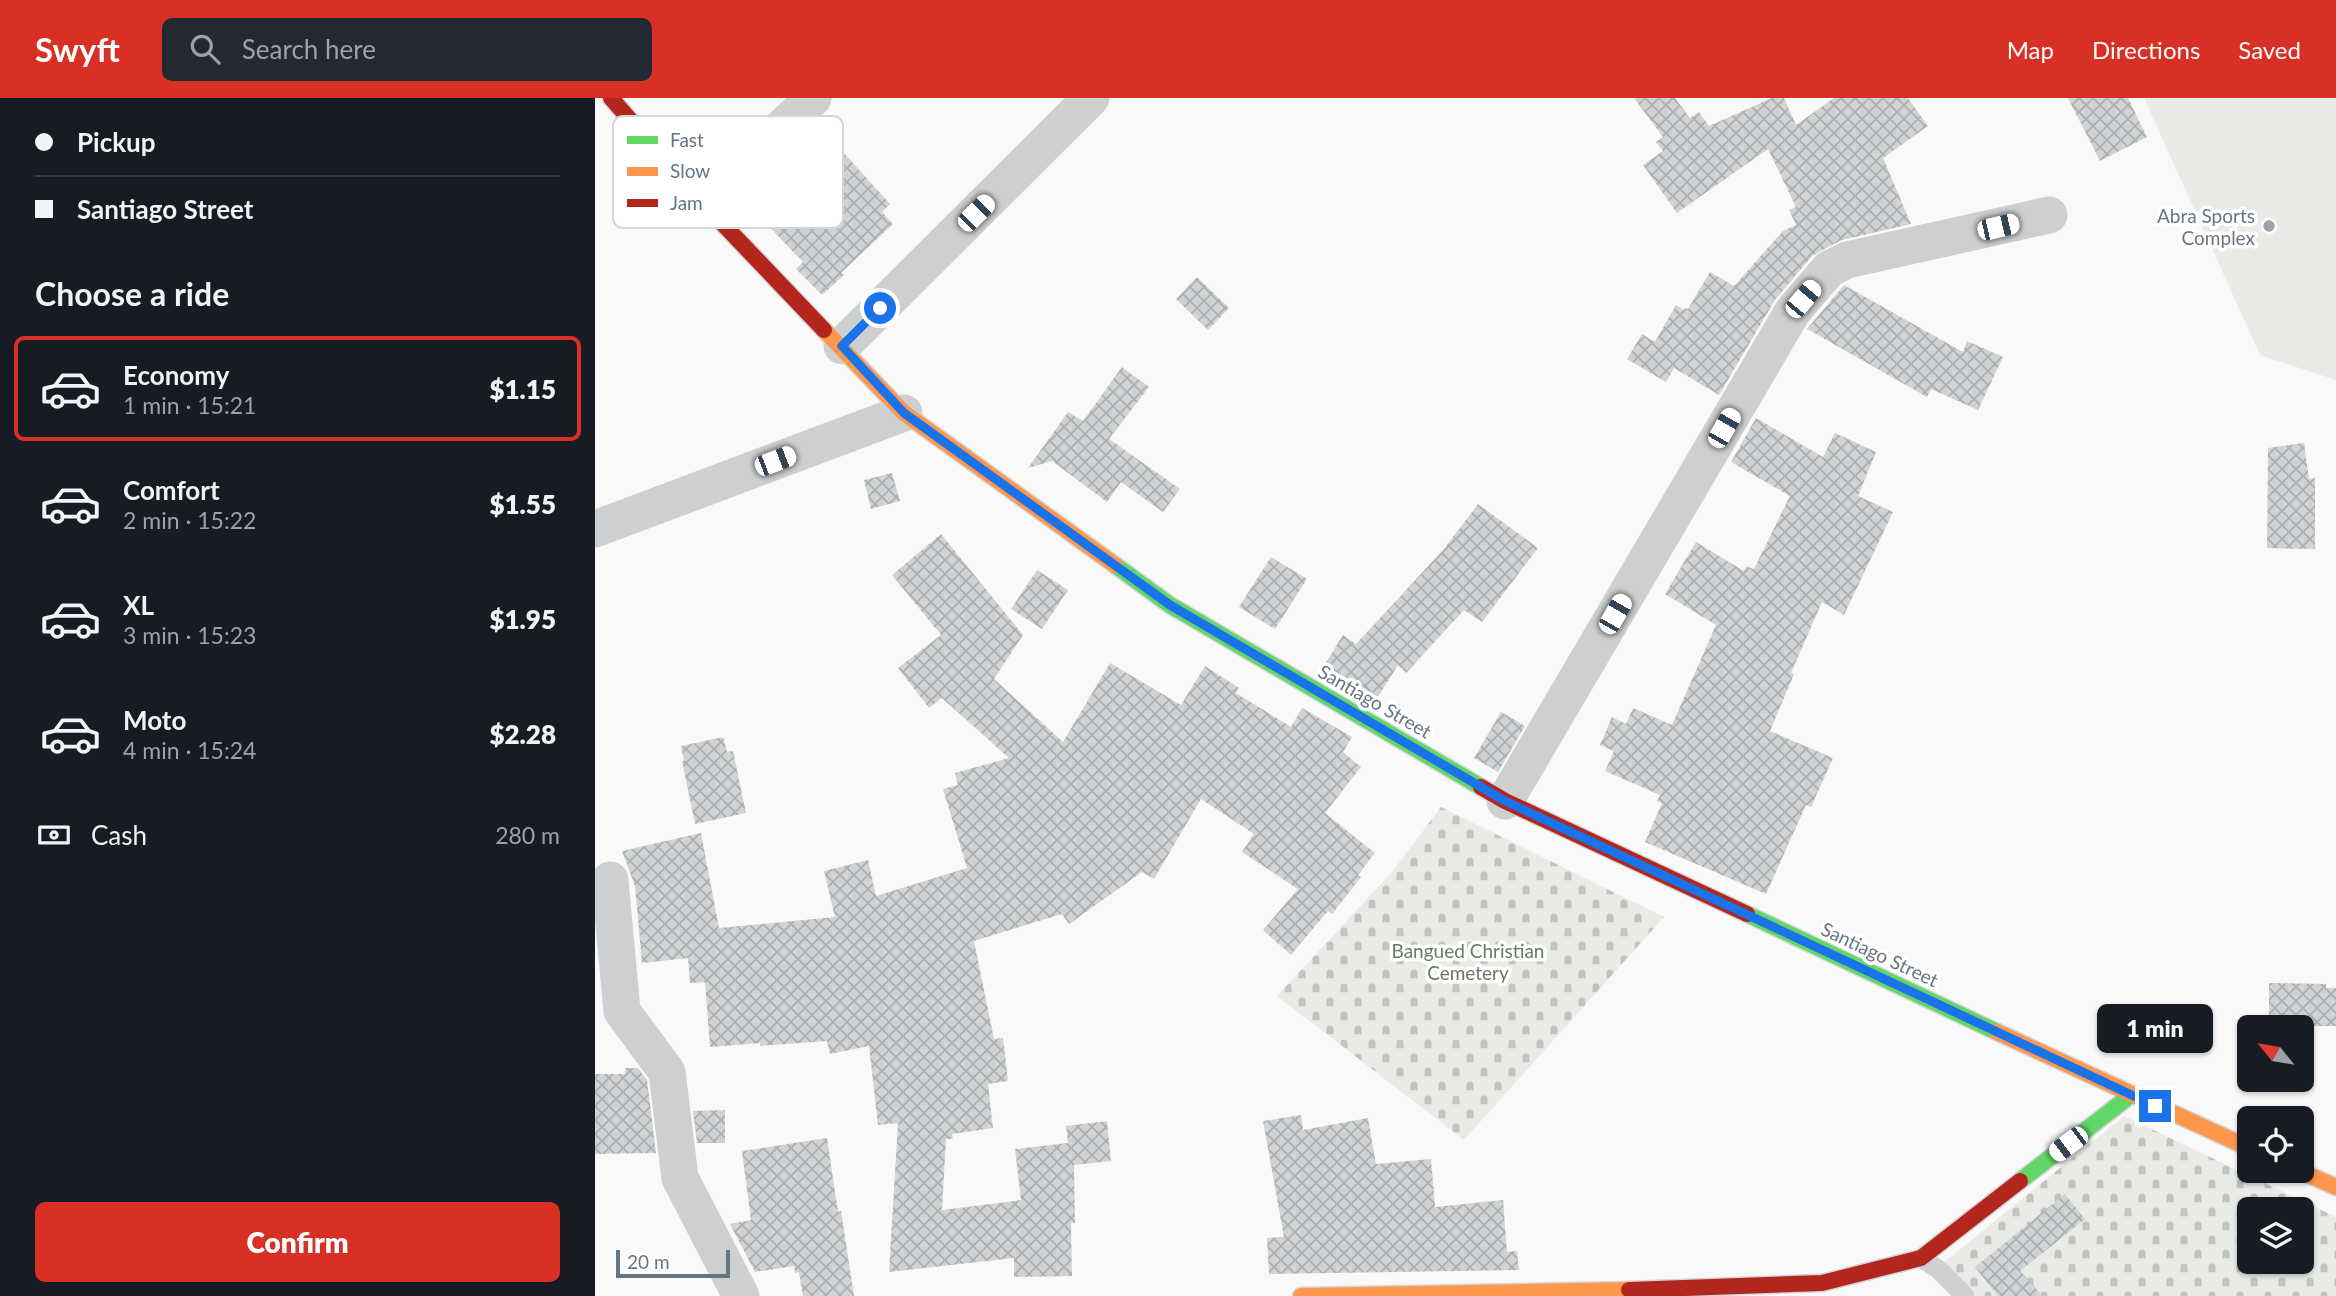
<!DOCTYPE html>
<meta charset="utf-8">
<style>
body{margin:0;font-family:Lato,sans-serif;background:#242831;color:#f1f3f6;height:100vh;display:flex;flex-direction:column;font-size:26px;white-space:nowrap}
*{box-sizing:border-box;margin:0}
p{font-size:23px;color:#9ea1a6}
.icon{flex:none;width:38px;height:38px;fill:none;stroke:currentColor;stroke-width:2;stroke-linecap:round;stroke-linejoin:round}
.map{position:relative;flex:1;overflow:hidden}
.side{display:flex;flex-direction:column;background:#171b24;width:595px}
.side>*{flex:none}
.banner{display:grid;align-content:center;height:154px;padding:0 35px;background:#171b24}
.needle{width:46px;rotate:300deg}
.tools{position:absolute;left:1642px;top:917px;display:grid;gap:14px}
.tools a{display:grid;place-items:center;width:77px;height:77px;border-radius:10px;background:#171b24;box-shadow:0 2px 5px #0004;font-size:35px}
.scale{position:absolute;left:21px;bottom:18px;width:114px;box-sizing:border-box;padding-left:7px;border:4px solid #657683;border-top:0;font-size:19px;line-height:24px;white-space:nowrap;color:#657683;-webkit-text-stroke:5px #fff;paint-order:stroke}
.end{position:absolute;width:32px;height:32px;margin:-16px;border:9px solid #1a73e8;background:#fff;box-shadow:0 0 0 4px #fff}
.from{border-radius:50%}
.bubble{position:absolute;height:49px;border-radius:10px;background:#171b24;box-shadow:0 2px 5px #0004;font-size:23px;font-weight:800;line-height:49px;text-align:center}
.car{position:absolute;width:21px;height:42px;margin:-21px -10px;border-radius:9px;box-shadow:0 0 5px 2px #0007;background:linear-gradient(#fff 24%,#345 0 40%,#fff 0 76%,#345 0 86%,#fff 0)}
.banner b{display:flex;align-items:center;gap:24px;height:66px;font-size:26px}
.banner b+b{border-top:2px solid #363941}
.banner i{width:18px;height:18px;background:#f1f3f6}
ul{padding:0;list-style:none}
li{display:flex;align-items:center;gap:21px;height:105px;margin:0 14px 10px;padding:0 21px;border:4px solid transparent;border-radius:10px}
li div{flex:1}
li b{display:block;font-size:26px}
li em{font-style:normal;font-weight:800}
li.on{border-color:#d93025}
li>.icon{width:63px;height:63px;stroke-width:1.5}
h2{padding:0 35px;font-size:32px;line-height:84px}
.pay{display:flex;align-items:center;gap:18px;height:77px;padding:0 35px;font-size:26px}
.pay p{margin-inline-start:auto}
.cta{display:flex;gap:14px;margin-top:auto;padding:14px 35px}
.cta a{flex:1;height:80px;border-radius:10px;background:#d93025;color:#fff;font-size:28px;font-weight:800;line-height:80px;text-align:center}
header{display:flex;align-items:center;gap:42px;box-sizing:border-box;height:98px;padding:0 35px;background:#d93025;color:#fff}
header strong{font-size:33px}
nav{display:flex;gap:38px;margin-inline-start:auto;font-size:24px}
.search{width:490px;height:63px;background:#242831;display:flex;align-items:center;gap:18px;box-sizing:border-box;padding:0 24px;border-radius:10px;color:#9ea1a6;font-size:26px}
main{display:flex;flex:1;min-height:0}
.map>svg:first-child{display:block}
</style>
<header>
<strong>Swyft</strong>
<div class="search"><svg class="icon" aria-label="search" viewBox="0 0 24 24"><circle cx="10" cy="10" r="6"/><path d="M15 15l6 6"/></svg>Search here</div>
<nav><a>Map</a><a>Directions</a><a>Saved</a></nav>
</header>
<main>
<section class="side">
<div class="banner">
<b><i class="from"></i>Pickup</b>
<b><i></i>Santiago Street</b>
</div>
<h2>Choose a ride</h2>
<ul>
<li class="on"><svg class="icon" aria-label="car" viewBox="0 0 24 24"><path d="M5 17H2v-5l4-1 3-4h7l3 4 3 1v5h-3M9 17h6M6 11h13"/><circle cx="7" cy="17" r="2"/><circle cx="17" cy="17" r="2"/></svg><div><b>Economy</b><p>1 min · 15:21</p></div><em>$1.15</em></li>
<li><svg class="icon" aria-label="car" viewBox="0 0 24 24"><path d="M5 17H2v-5l4-1 3-4h7l3 4 3 1v5h-3M9 17h6M6 11h13"/><circle cx="7" cy="17" r="2"/><circle cx="17" cy="17" r="2"/></svg><div><b>Comfort</b><p>2 min · 15:22</p></div><em>$1.55</em></li>
<li><svg class="icon" aria-label="car" viewBox="0 0 24 24"><path d="M5 17H2v-5l4-1 3-4h7l3 4 3 1v5h-3M9 17h6M6 11h13"/><circle cx="7" cy="17" r="2"/><circle cx="17" cy="17" r="2"/></svg><div><b>XL</b><p>3 min · 15:23</p></div><em>$1.95</em></li>
<li><svg class="icon" aria-label="car" viewBox="0 0 24 24"><path d="M5 17H2v-5l4-1 3-4h7l3 4 3 1v5h-3M9 17h6M6 11h13"/><circle cx="7" cy="17" r="2"/><circle cx="17" cy="17" r="2"/></svg><div><b>Moto</b><p>4 min · 15:24</p></div><em>$2.28</em></li>
</ul>
<div class="pay"><svg class="icon" aria-label="cash" viewBox="0 0 24 24"><path d="M3 7h18v10H3z"/><circle cx="12" cy="12" r="2"/></svg>Cash<p>280 m</p></div>
<div class="cta"><a>Confirm</a></div>
</section>
<div class="map">
<svg width="1741" height="1198" viewBox="0 0 1741 1198">
<defs>
<pattern id="cemetery-stones" width="16" height="16" patternUnits="userSpaceOnUse" patternTransform="scale(1.75)"><rect width="16" height="16" fill="#e8ebe6"/><path d="M2 7V4a2 2 0 0 1 4 0v3zM10 15v-3a2 2 0 0 1 4 0v3z" fill="#c0c3c0"/></pattern>
<pattern id="building-cross-hatch" width="8" height="8" patternUnits="userSpaceOnUse" patternTransform="scale(1.75)"><rect width="8" height="8" fill="#d0d2d3"/><path d="M0 0l8 8M0 8l8-8" fill="none" stroke="#acafb1"/></pattern>
</defs>
<rect width="100%" height="100%" fill="#f9f9f9"/>
<g fill="url(#cemetery-stones)" fill-rule="evenodd">
<path d="M 846,709 L 1069,819 L 869,1042 L 682,898 L 797,774 Z"/>
<path d="M 1529,1018 L 1741,1119 L 1741,1198 L 1381,1198 L 1347,1166 ZM 1654,1111 L 1706,1111 L 1706,1164 L 1654,1164 Z"/>
</g>
<path fill="#e8ebe6" d="M 1549,0 L 1741,0 L 1741,282 L 1665,257 Z"/>
<g fill="url(#building-cross-hatch)">
<path d="M 1039,0 L 1080,0 L 1095,20 L 1104,14 L 1114,28 L 1177,0 L 1189,0 L 1201,27 L 1239,0 L 1313,0 L 1333,28 L 1288,60 L 1316,126 L 1247,142 L 1218,157 L 1180,202 L 1124,297 L 1079,270 L 1071,284 L 1032,261 L 1047,236 L 1060,244 L 1081,207 L 1089,212 L 1090,210 L 1093,211 L 1115,174 L 1139,188 L 1188,133 L 1201,127 L 1194,112 L 1201,109 L 1173,51 L 1082,115 L 1048,67 L 1068,53 L 1061,44 L 1068,39 Z"/>
<path d="M 1473,0 L 1533,0 L 1552,39 L 1505,63 Z"/>
<path d="M 239,44 L 295,106 L 287,114 L 298,126 L 246,175 L 249,177 L 227,197 L 201,171 L 208,164 L 160,114 L 179,97 L 174,92 L 223,46 L 230,53 Z"/>
<path d="M 602,179 L 634,210 L 613,232 L 581,201 Z"/>
<path d="M 1249,187 L 1368,254 L 1372,243 L 1408,259 L 1383,312 L 1336,291 L 1332,299 L 1212,231 Z"/>
<path d="M 527,269 L 554,289 L 514,341 L 585,391 L 568,414 L 526,384 L 512,404 L 457,363 L 433,370 L 473,314 L 488,323 Z"/>
<path d="M 1161,320 L 1228,359 L 1240,335 L 1281,354 L 1263,398 L 1298,414 L 1249,517 L 1227,504 L 1196,575 L 1199,576 L 1175,633 L 1238,660 L 1216,709 L 1211,707 L 1171,796 L 1050,744 L 1067,705 L 1062,703 L 1065,697 L 1010,673 L 1019,653 L 1005,647 L 1017,619 L 1031,626 L 1038,610 L 1077,627 L 1121,527 L 1070,496 L 1101,444 L 1149,473 L 1151,468 L 1159,471 L 1195,398 L 1136,364 Z"/>
<path d="M 1709,345 L 1714,381 L 1720,380 L 1720,451 L 1672,450 L 1673,350 Z"/>
<path d="M 297,375 L 305,403 L 276,411 L 269,382 Z"/>
<path d="M 883,406 L 943,450 L 887,524 L 869,512 L 811,575 L 803,567 L 781,602 L 727,571 L 748,537 L 761,546 L 849,451 Z"/>
<path d="M 346,436 L 428,537 L 399,581 L 468,644 L 515,565 L 586,607 L 610,568 L 644,590 L 641,595 L 696,629 L 707,610 L 757,639 L 748,654 L 766,669 L 730,715 L 780,755 L 763,777 L 766,779 L 737,816 L 733,813 L 696,857 L 668,832 L 703,791 L 647,754 L 659,736 L 606,701 L 559,781 L 547,774 L 474,826 L 467,816 L 379,843 L 399,941 L 408,940 L 413,983 L 393,986 L 398,1030 L 357,1036 L 358,1041 L 351,1041 L 347,1112 L 426,1102 L 420,1051 L 473,1045 L 471,1028 L 512,1023 L 516,1063 L 479,1067 L 480,1125 L 476,1125 L 477,1178 L 419,1179 L 419,1160 L 294,1174 L 303,1025 L 283,1027 L 274,948 L 235,956 L 232,943 L 165,948 L 165,945 L 115,949 L 110,884 L 95,885 L 93,860 L 47,865 L 40,788 L 27,753 L 106,735 L 124,830 L 240,819 L 229,773 L 273,762 L 281,798 L 372,770 L 348,691 L 363,687 L 360,675 L 414,660 L 347,600 L 334,610 L 303,570 L 346,537 L 297,477 Z"/>
<path d="M 676,459 L 712,481 L 680,531 L 644,509 Z"/>
<path d="M 442,472 L 473,492 L 447,531 L 416,511 Z"/>
<path d="M 906,614 L 930,628 L 903,674 L 879,660 Z"/>
<path d="M 128,639 L 132,654 L 138,653 L 151,715 L 100,726 L 87,663 L 89,663 L 86,648 Z"/>
<path d="M 1674,885 L 1731,886 L 1731,890 L 1741,890 L 1741,928 L 1674,928 Z"/>
<path d="M 30,970 L 43,970 L 52,982 L 61,1055 L 0,1056 L 0,976 L 30,976 Z"/>
<path d="M 130,1012 L 130,1045 L 102,1045 L 98,1013 Z"/>
<path d="M 706,1017 L 708,1032 L 773,1020 L 781,1066 L 836,1061 L 840,1109 L 908,1102 L 912,1154 L 922,1153 L 924,1172 L 674,1176 L 672,1140 L 689,1139 L 668,1023 Z"/>
<path d="M 232,1040 L 243,1114 L 246,1113 L 259,1198 L 208,1198 L 204,1174 L 200,1175 L 199,1168 L 160,1174 L 135,1126 L 156,1122 L 147,1053 Z"/>
<path d="M 1470,1096 L 1490,1121 L 1425,1173 L 1448,1198 L 1403,1198 L 1380,1169 Z"/>
</g>
<g fill="none" stroke-linecap="round" stroke-linejoin="round">
<defs>
<g id="fast">
<path d="M 520,467 L 575,507 L 886,689"/>
<path d="M 1152,816 L 1402,934"/>
<path d="M 1425,1083 L 1536,997"/>
</g>
<g id="slow">
<path d="M 229,232 L 309,315 L 520,467"/>
<path d="M 1402,934 L 1654,1050"/>
<path d="M 1705,1073 L 1741,1089"/>
<path d="M 706,1198 L 1034,1192"/>
</g>
<g id="jam">
<path d="M 16,0 L 108,105 L 229,232"/>
<path d="M 886,689 L 910,703 L 1152,816"/>
<path d="M 1034,1192 L 1227,1185 L 1326,1160 L 1425,1083"/>
</g>
</defs>
<use href="#fast" stroke="#d5d6d7" stroke-width="19"/>
<use href="#slow" stroke="#d5d6d7" stroke-width="19"/>
<use href="#jam" stroke="#d5d6d7" stroke-width="19"/>
<path stroke="#cecfd0" stroke-width="19" d="M 1326,1160 L 1343,1171 L 1370,1198"/>
<g stroke="#cecfd0" stroke-width="37">
<path d="M 108,105 L 218,0"/>
<path d="M 247,248 L 496,0"/>
<path d="M 0,431 L 309,315"/>
<path d="M 910,703 L 1198,213 L 1234,171 L 1252,162 L 1454,117"/>
<path d="M 15,782 L 27,913 L 72,974 L 85,1080 L 146,1198"/>
</g>
<use href="#fast" stroke="#63d668" stroke-width="16"/>
<use href="#slow" stroke="#ff974d" stroke-width="16"/>
<use href="#jam" stroke="#b3261e" stroke-width="16"/>
</g>
<g fill="none" stroke-linecap="round" stroke-linejoin="round">
<path stroke="#1a73e8" stroke-width="9" d="M 285,210 L 247,248 L 309,315 L 575,507 L 910,703 L 1560,1008"/>
</g>
<circle fill="#99a4ac" stroke="#fff" stroke-width="2.5" cx="1674" cy="128" r="7"/>
<g text-anchor="middle" dominant-baseline="central" stroke-width="7" stroke-linejoin="round" paint-order="stroke">
<g font-size="19" fill="#657683" stroke="#fff" text-anchor="end">
<text x="1660" y="117">Abra Sports<tspan x="1660" dy="22">Complex</tspan></text>
</g>
<g font-size="19" fill="#657683" stroke="#fff">
<text transform="translate(780 603) rotate(30)">Santiago Street</text>
<text transform="translate(1285 856) rotate(25)">Santiago Street</text>
</g>
<g font-size="19" fill="#687a64" stroke="#fff">
<text x="873" y="852">Bangued Christian<tspan x="873" dy="22">Cemetery</tspan></text>
</g>
</g>
<rect x="18" y="18" width="230" height="112" rx="10" fill="#fff" stroke="#d1d6da" stroke-width="2"/>
<rect x="32" y="38" width="31" height="8" fill="#63d668"/>
<rect x="32" y="69" width="31" height="9" fill="#ff974d"/>
<rect x="32" y="101" width="31" height="8" fill="#b3261e"/>
<g font-size="19" fill="#657683">
<text x="75" y="49">Fast</text>
<text x="75" y="80">Slow</text>
<text x="75" y="112">Jam</text>
</g>
</svg>
<div class="tools">
<a><svg class="needle" viewBox="-14 -14 28 28"><path d="M0-13l5 13h-10z" fill="#e53935"/><path d="M0 13l5-13h-10z" fill="#9ea1a6"/></svg></a>
<a><svg class="icon" aria-label="locate" viewBox="0 0 24 24"><circle cx="12" cy="12" r="6"/><path d="M12 2v4M12 18v4M2 12h4M18 12h4"/></svg></a>
<a><svg class="icon" aria-label="layers" viewBox="0 0 24 24"><path d="M12 4l9 5-9 5-9-5zM3 14l9 5 9-5"/></svg></a>
</div>
<div class="scale">20 m</div>
<i class="end from" style="left:285px;top:210px"></i>
<i class="end" style="left:1560px;top:1008px"></i>
<div class="bubble" style="left:1502px;top:906px;width:116px">1 min</div>
<i class="car" style="left:381px;top:115px;rotate:45deg"></i>
<i class="car" style="left:1403px;top:129px;rotate:77deg"></i>
<i class="car" style="left:1208px;top:201px;rotate:40deg"></i>
<i class="car" style="left:1129px;top:330px;rotate:30deg"></i>
<i class="car" style="left:180px;top:363px;rotate:69deg"></i>
<i class="car" style="left:1020px;top:516px;rotate:30deg"></i>
<i class="car" style="left:1473px;top:1046px;rotate:233deg"></i>
</div>
</main>
